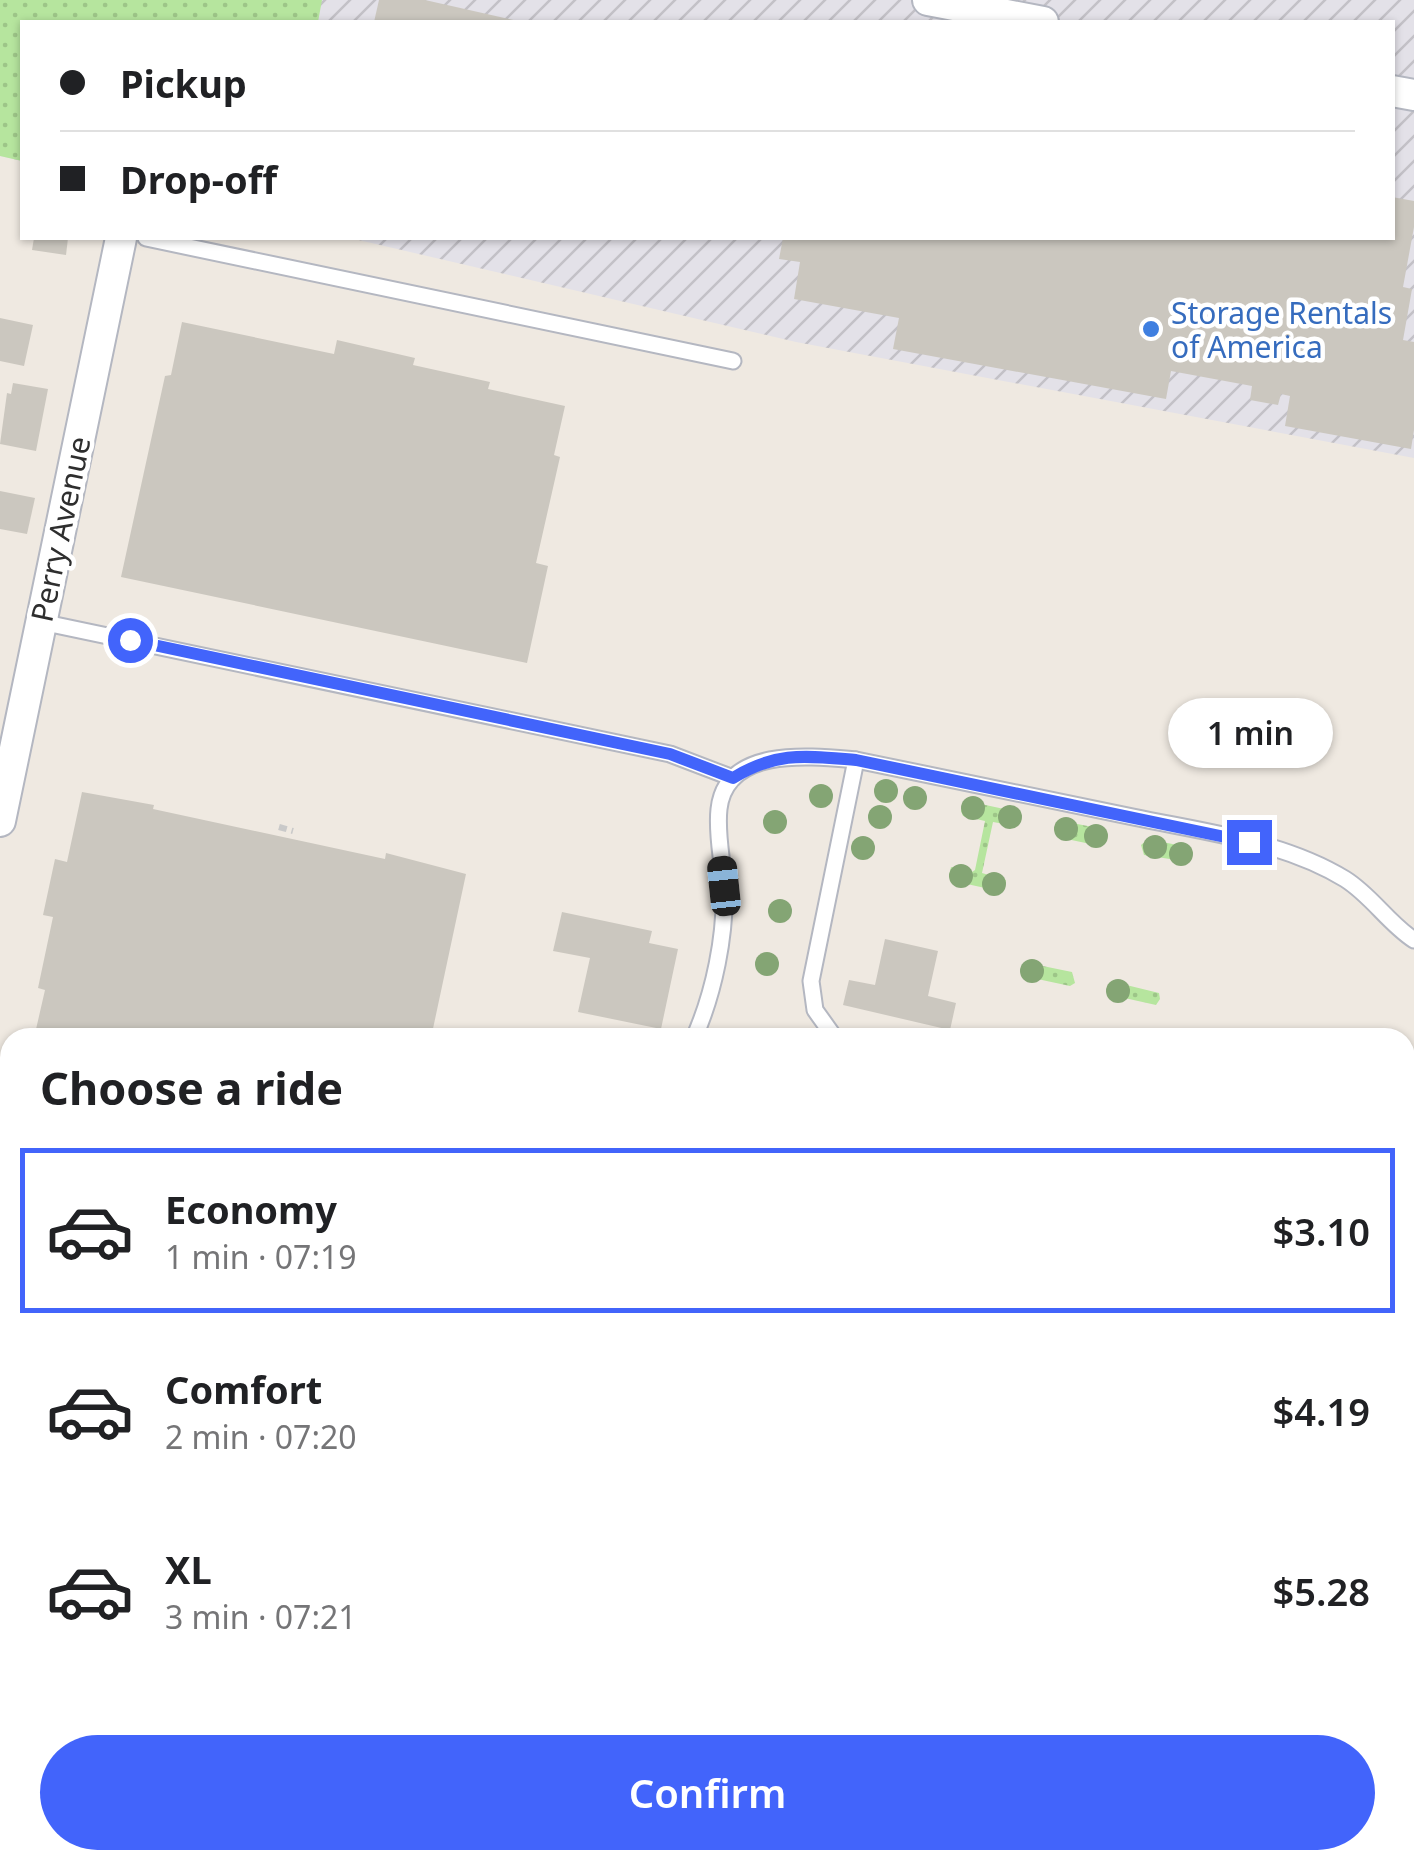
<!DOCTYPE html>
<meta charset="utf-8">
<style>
body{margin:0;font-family:"Noto Sans",sans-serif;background:#f6f6f6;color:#202124;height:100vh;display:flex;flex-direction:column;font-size:38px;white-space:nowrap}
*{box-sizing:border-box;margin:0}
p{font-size:32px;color:#757577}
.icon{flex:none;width:55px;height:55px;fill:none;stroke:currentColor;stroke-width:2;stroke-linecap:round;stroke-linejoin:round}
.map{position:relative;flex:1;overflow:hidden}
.side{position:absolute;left:0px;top:1028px;width:1415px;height:842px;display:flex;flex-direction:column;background:#fff;border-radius:30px 30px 0 0;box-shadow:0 2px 8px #0004}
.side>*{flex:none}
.top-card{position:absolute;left:20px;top:20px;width:1375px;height:220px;border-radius:0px;box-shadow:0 2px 8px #0004;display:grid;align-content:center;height:220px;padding:0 40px;background:#fff}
.end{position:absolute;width:45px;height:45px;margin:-22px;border:12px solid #4264fb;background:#fff;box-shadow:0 0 0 5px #fff}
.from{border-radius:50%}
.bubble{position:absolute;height:70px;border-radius:35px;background:#fff;box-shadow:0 2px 8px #0004;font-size:32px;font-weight:600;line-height:70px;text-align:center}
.car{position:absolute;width:30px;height:60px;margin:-30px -15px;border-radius:12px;box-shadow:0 0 8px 2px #0007;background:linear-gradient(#222 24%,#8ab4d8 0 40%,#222 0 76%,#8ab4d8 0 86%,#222 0)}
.top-card b{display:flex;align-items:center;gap:35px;height:95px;font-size:38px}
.top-card b+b{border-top:2px solid #e0e0e0}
.top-card i{width:25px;height:25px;background:#202124}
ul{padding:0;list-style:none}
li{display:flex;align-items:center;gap:30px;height:165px;margin:0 20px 15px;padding:0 20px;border:5px solid transparent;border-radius:0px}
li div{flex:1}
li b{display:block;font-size:38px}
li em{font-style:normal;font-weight:600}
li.active{border-color:#4264fb}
li>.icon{width:90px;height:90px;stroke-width:1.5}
h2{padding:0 40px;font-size:45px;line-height:120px}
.cta{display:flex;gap:20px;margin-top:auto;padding:20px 40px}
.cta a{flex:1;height:115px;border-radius:60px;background:#4264fb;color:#fff;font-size:40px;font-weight:600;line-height:115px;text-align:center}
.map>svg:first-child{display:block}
</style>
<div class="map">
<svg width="1414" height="1868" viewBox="0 0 1414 1868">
<defs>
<pattern id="industrial-furrows" width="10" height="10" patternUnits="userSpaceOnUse" patternTransform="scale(2.5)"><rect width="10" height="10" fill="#e3e1e8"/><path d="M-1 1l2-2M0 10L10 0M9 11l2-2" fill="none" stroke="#c3c1c7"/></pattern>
<pattern id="grass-dots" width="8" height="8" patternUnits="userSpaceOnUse" patternTransform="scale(2.5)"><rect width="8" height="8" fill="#b6e59e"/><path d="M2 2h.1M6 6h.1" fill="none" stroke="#9dc588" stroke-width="1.8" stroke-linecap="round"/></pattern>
</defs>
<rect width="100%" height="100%" fill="#efe9e1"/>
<path fill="url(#industrial-furrows)" d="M 0,0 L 1414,0 L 1414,458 L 796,342 L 350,238 L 1392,238 L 1392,22 L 22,22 L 22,161 L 0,156 Z"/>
<g fill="url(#grass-dots)">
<path d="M 0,0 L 322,0 L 318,22 L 22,22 L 22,161 L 0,156 Z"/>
<path d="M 967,801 L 1018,812 L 1021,817 L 1015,826 L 993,822 L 982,873 L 1006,880 L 1004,889 L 999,891 L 953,881 L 949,876 L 951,867 L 972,872 L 975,870 L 985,821 L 963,816 L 961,811 Z"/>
<path d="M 1062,821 L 1103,829 L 1106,834 L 1104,843 L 1100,846 L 1057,837 L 1054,828 Z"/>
<path d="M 1148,839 L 1187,847 L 1191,855 L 1189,862 L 1144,855 L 1141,845 Z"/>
<path d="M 1028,963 L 1072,972 L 1075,983 L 1070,986 L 1028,977 L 1023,970 Z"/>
<path d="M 1114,982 L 1159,993 L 1160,999 L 1156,1005 L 1111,995 L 1110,987 Z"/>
<path d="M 1405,1827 L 1414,1829 L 1414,1866 L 1376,1860 L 1405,1860 Z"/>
</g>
<g fill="#cbc7bf">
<path d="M 379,0 L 425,0 L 522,22 L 374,22 Z"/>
<path d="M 1392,197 L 1414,201 L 1414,227 L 1403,287 L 1412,289 L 1403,340 L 1414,342 L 1414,430 L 1411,449 L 1285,426 L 1290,396 L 1281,394 L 1278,405 L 1250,400 L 1252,386 L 1171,371 L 1166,399 L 893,349 L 899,318 L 794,299 L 800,262 L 779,259 L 783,238 L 1392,238 Z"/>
<path d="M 34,238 L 68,238 L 66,255 L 32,250 Z"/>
<path d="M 0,318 L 33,325 L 24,366 L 0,361 Z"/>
<path d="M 182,322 L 334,354 L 337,340 L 415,358 L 413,365 L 490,382 L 488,389 L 565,406 L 554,455 L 560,457 L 536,563 L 548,566 L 527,663 L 121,577 L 165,376 L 171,375 Z"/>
<path d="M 13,383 L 48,389 L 36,451 L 0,444 L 7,393 L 11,394 Z"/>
<path d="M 0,491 L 35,498 L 27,534 L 0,529 Z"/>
<path d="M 82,792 L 154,805 L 153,809 L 385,859 L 386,853 L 466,874 L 431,1038 L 34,1038 L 45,990 L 38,988 L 53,917 L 43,915 L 55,859 L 67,862 Z"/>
<path d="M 562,912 L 652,931 L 649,943 L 678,949 L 661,1029 L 578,1012 L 590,958 L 553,951 Z"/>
<path d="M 885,939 L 938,951 L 928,996 L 956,1003 L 950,1030 L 843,1005 L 849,980 L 875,985 Z"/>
<path d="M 0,1292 L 10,1294 L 10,1349 L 4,1347 L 2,1360 Z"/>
<path d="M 1405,1594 L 1414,1595 L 1414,1722 L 1405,1720 Z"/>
<path d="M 0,1719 L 10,1721 L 10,1860 L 20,1860 L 19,1868 L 0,1868 Z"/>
<path d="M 1405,1749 L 1414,1750 L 1414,1817 L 1405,1816 Z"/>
<path d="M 55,1860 L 92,1860 L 91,1868 L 54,1868 Z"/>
<path d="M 721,1860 L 769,1860 L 768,1868 L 721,1865 Z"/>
</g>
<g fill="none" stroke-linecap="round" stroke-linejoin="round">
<defs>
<g id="service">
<path d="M 146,238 L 733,361"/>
<path d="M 41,622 L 670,754 L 733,778"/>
<path d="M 694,1038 C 714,993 726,935 724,886 C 723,861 716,835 719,809 C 726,746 811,756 856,760 C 948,779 1041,798 1133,817 C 1204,832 1283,841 1345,879 C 1372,896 1388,923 1414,940"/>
<path d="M 835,1038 L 815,1010 L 811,981 L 856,760"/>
</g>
<g id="minor">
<path d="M 928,0 L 1043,22"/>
<path d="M 1392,91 L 1414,95"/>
<path d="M 0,821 L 121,238"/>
</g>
<g id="trunk">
<path d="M 0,1127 L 10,1129"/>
<path d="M 0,1186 L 10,1188"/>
<path d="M 1405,1417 L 1414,1419"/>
<path d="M 1405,1475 L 1414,1476"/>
</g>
</defs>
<use href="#service" stroke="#b4b7c1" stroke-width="19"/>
<use href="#minor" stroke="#b4b7c1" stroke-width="34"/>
<use href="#trunk" stroke="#c9c9c9" stroke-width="54"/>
<path stroke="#c9c9c9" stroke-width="6" stroke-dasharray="8 5" stroke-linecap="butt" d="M 279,827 L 293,831"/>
<use href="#service" stroke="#fff" stroke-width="15"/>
<use href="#minor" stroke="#fff" stroke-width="30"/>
<use href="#trunk" stroke="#f8ba60" stroke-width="50"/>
</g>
<g fill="#84a574">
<circle cx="886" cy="791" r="12"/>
<circle cx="821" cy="796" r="12"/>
<circle cx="915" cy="798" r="12"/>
<circle cx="973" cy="808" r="12"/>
<circle cx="880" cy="817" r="12"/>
<circle cx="1010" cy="817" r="12"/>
<circle cx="775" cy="822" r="12"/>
<circle cx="1066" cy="829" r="12"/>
<circle cx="1096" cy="836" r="12"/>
<circle cx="1155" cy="847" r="12"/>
<circle cx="863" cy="848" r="12"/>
<circle cx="1181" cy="854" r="12"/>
<circle cx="961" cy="876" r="12"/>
<circle cx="994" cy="884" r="12"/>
<circle cx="780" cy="911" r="12"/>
<circle cx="767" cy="964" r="12"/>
<circle cx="1032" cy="971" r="12"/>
<circle cx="1118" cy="991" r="12"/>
</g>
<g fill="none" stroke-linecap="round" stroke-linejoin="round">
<path stroke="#4264fb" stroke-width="12" d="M 130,640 L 670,754 L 733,778 C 777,751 806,756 856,760 L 1249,842"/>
</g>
<circle fill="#3f7fe0" stroke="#fff" stroke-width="4" cx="1151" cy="329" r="10"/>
<g text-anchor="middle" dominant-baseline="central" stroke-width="9" stroke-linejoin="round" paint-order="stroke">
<g font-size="30" fill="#366cbe" stroke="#fff" text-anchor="start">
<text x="1171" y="312">Storage Rentals<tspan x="1171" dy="34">of America</tspan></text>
</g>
<g font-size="30" fill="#2e2e2e" stroke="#fff">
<text transform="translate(60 529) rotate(-78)">Perry Avenue</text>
</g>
</g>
</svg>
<i class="end from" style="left:130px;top:640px"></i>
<i class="end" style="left:1249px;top:842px"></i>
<div class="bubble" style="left:1168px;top:698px;width:165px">1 min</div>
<i class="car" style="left:724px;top:886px;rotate:354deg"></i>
<div class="top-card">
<b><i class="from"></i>Pickup</b>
<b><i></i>Drop-off</b>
</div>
<section class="side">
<h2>Choose a ride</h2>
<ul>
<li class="active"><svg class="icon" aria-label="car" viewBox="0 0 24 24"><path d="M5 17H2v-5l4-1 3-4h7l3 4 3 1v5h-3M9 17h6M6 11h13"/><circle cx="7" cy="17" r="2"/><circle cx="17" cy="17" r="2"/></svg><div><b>Economy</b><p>1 min · 07:19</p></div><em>$3.10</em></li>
<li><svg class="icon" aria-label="car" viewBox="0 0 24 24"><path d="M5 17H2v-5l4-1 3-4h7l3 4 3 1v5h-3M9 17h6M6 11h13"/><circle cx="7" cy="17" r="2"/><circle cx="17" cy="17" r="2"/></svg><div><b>Comfort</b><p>2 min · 07:20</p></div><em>$4.19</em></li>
<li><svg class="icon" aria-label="car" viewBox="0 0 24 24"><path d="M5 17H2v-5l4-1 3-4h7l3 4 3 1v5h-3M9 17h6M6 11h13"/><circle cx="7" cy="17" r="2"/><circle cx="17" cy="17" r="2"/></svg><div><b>XL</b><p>3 min · 07:21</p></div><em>$5.28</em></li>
</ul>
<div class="cta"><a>Confirm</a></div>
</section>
</div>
